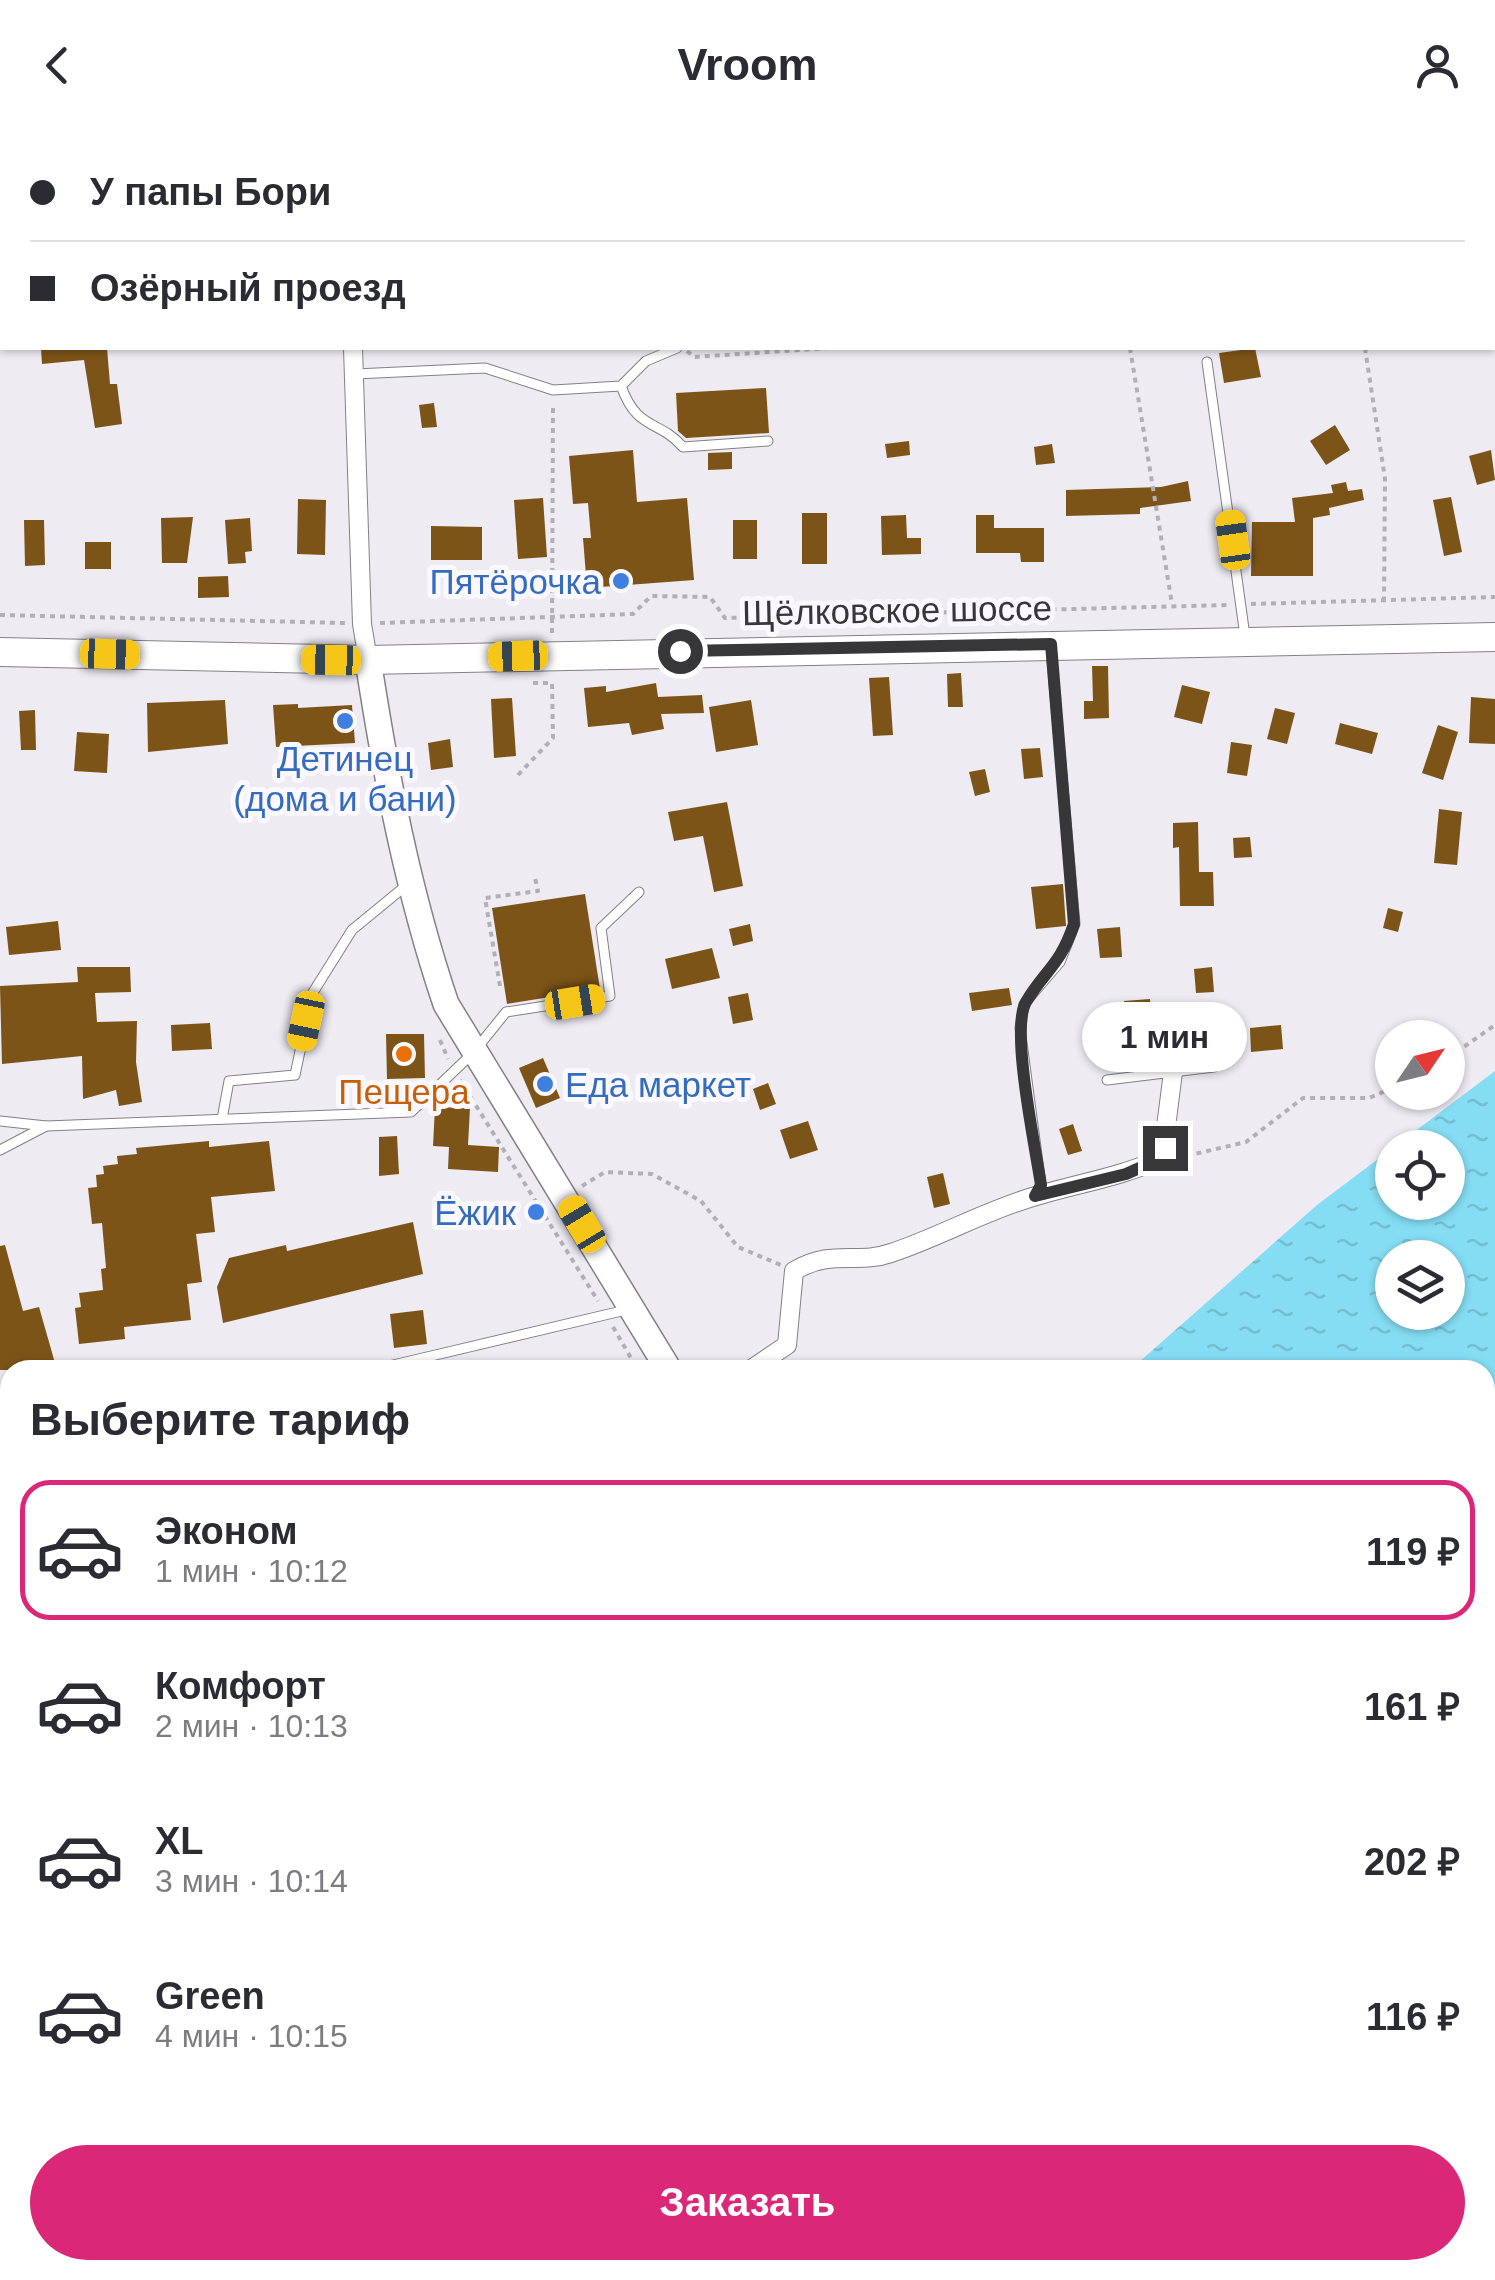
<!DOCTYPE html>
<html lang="ru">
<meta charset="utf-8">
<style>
body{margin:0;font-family:Arial,sans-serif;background:#f2f2f3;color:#2b2b33;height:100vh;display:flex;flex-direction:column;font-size:38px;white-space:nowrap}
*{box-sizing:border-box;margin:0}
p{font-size:32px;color:#7c7c81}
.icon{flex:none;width:55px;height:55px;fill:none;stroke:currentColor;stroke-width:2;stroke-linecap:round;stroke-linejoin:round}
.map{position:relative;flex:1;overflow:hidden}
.drawer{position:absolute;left:0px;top:1230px;width:1495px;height:920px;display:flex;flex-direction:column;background:#fff;border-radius:30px 30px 0 0;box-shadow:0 2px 8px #0004}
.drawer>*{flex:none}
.banner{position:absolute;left:0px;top:0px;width:1495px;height:220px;box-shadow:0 2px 8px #0004;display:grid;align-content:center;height:220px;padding:0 30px;background:#fff}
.needle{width:65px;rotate:55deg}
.fabs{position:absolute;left:1375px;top:890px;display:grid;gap:20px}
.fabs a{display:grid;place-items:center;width:90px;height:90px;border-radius:50%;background:#fff;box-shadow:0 2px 8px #0004;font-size:50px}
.end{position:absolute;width:45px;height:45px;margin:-22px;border:12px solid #373639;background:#fff;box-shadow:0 0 0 5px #fff}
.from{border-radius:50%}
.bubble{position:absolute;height:70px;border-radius:35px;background:#fff;box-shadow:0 2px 8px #0004;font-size:32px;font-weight:700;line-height:70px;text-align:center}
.car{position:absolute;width:30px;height:60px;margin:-30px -15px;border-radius:12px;box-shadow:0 0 8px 2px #0007;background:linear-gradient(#f5c518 24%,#345 0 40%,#f5c518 0 76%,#345 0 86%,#f5c518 0)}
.banner b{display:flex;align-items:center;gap:35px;height:95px;font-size:38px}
.banner b+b{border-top:2px solid #e1e1e2}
.banner i{width:25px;height:25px;background:#2b2b33}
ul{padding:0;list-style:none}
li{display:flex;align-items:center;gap:30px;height:140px;margin:0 20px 15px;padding:0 10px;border:5px solid transparent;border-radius:30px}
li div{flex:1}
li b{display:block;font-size:38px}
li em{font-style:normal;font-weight:700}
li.on{border-color:#db2777}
li>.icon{width:90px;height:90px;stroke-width:1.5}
h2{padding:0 30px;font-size:45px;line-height:120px}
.primary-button{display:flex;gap:20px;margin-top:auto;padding:20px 30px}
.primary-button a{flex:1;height:115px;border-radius:60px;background:#db2777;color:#fff;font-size:40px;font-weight:700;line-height:115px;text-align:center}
header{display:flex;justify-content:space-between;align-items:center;height:130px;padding:0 30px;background:#fff;font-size:45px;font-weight:700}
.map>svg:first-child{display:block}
</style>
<header><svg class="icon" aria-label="back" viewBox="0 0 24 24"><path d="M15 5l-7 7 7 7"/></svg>Vroom<svg class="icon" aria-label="person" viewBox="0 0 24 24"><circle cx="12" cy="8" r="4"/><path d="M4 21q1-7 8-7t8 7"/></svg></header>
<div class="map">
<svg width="1495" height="2150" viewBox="0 0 1495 2150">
<defs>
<pattern id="grass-dots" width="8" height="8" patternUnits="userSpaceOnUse" patternTransform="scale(2.5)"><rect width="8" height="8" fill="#cfd3a6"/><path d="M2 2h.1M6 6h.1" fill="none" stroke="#b2b690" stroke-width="1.8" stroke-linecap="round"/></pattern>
<pattern id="water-ripples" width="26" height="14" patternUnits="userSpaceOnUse" patternTransform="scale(2.5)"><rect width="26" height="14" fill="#85ddf4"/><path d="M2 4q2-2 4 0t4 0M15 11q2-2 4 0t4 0" fill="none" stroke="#73bed2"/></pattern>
</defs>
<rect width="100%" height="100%" fill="#eeebf3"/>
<path fill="url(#grass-dots)" d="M 10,1813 L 10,2140 L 600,2140 L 605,2150 L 0,2150 L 0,1815 Z"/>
<path fill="url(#water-ripples)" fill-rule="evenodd" d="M 1495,941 L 1495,2150 L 955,2150 L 952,2140 L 1485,2140 L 1485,1240 L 1130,1240 L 1317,1075 ZM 1392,1018 L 1448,1018 L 1448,1072 L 1392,1072 ZM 1392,1128 L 1448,1128 L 1448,1182 L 1392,1182 Z"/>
<g fill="#7d5418">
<path d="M 107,218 L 110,254 L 117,254 L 122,294 L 95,298 L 84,230 L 42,234 L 41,219 Z"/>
<path d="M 1255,218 L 1261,247 L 1224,253 L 1219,223 Z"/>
<path d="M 766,258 L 769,303 L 686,308 L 678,301 L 676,263 Z"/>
<path d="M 434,273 L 437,297 L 422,298 L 419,275 Z"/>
<path d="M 1335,295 L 1350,320 L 1326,335 L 1310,311 Z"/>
<path d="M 909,311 L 910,325 L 887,328 L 885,314 Z"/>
<path d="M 1052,314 L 1055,333 L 1036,335 L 1034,317 Z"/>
<path d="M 633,320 L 637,372 L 687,368 L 694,450 L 587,458 L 583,408 L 591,408 L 588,373 L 573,374 L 569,326 Z"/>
<path d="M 1491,320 L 1495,350 L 1477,355 L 1469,326 Z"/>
<path d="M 732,322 L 732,339 L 708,340 L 708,323 Z"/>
<path d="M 1188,351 L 1191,371 L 1140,378 L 1140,384 L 1066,386 L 1066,360 L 1161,357 Z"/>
<path d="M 1346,352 L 1348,361 L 1362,359 L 1364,370 L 1329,378 L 1330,385 L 1313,388 L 1313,446 L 1251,446 L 1252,392 L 1295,392 L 1292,368 L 1333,363 L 1331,355 Z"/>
<path d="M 1451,367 L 1462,422 L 1444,426 L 1433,370 Z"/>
<path d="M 543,368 L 547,427 L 518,429 L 514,370 Z"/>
<path d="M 298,369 L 326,370 L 325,425 L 297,424 Z"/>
<rect x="802" y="383" width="25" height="51"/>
<path d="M 906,385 L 907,408 L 921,408 L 921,424 L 882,425 L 881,386 Z"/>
<path d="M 976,385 L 994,385 L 994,398 L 1044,398 L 1044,432 L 1021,432 L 1020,423 L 976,423 Z"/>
<path d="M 193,387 L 187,433 L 162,433 L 161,388 Z"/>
<path d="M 250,388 L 252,421 L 245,422 L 246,433 L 228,434 L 225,390 Z"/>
<path d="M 24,390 L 44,390 L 45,435 L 25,436 Z"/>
<rect x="733" y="390" width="24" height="39"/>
<path d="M 431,396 L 482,397 L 482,430 L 431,430 Z"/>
<rect x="85" y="412" width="26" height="27"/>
<path d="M 228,446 L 229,467 L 198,468 L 198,447 Z"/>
<path d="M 1092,536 L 1108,536 L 1109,588 L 1084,589 L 1084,571 L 1093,571 Z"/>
<path d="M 961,543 L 963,577 L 948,577 L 947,544 Z"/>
<path d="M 889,547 L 893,605 L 873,606 L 869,548 Z"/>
<path d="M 656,553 L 658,567 L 702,565 L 704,583 L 661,584 L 664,599 L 632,605 L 629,593 L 588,597 L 584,558 L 606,556 L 606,562 Z"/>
<path d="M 1182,555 L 1210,562 L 1202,594 L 1174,587 Z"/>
<path d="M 1471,567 L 1495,569 L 1495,614 L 1469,613 Z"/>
<path d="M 512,568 L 516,626 L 494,628 L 491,569 Z"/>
<path d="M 225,570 L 228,614 L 148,622 L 147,573 Z"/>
<path d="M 751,570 L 758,615 L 716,622 L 709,577 Z"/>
<path d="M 298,574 L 298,578 L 352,575 L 355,613 L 276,617 L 273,575 Z"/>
<path d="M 1275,578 L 1295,583 L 1287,614 L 1267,609 Z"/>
<path d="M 35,580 L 36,620 L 21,620 L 19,581 Z"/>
<path d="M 1340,593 L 1378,603 L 1372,624 L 1335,614 Z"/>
<path d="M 1438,595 L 1458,602 L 1443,650 L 1422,643 Z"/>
<path d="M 77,602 L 109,604 L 107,643 L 74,641 Z"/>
<path d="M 450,609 L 453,637 L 431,640 L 428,613 Z"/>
<path d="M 1231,612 L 1252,615 L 1247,646 L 1227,643 Z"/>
<path d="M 1040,618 L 1043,647 L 1024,649 L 1021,619 Z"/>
<path d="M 985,639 L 990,662 L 975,666 L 969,642 Z"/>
<path d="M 727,672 L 743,756 L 714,762 L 703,706 L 674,711 L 668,682 Z"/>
<path d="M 1439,679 L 1462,682 L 1457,735 L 1434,733 Z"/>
<path d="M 1198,692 L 1199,742 L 1213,742 L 1214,776 L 1180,776 L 1179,717 L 1173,718 L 1173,693 Z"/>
<path d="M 1250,707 L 1252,727 L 1234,728 L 1233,708 Z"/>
<path d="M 1063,754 L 1066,796 L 1036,799 L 1031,757 Z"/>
<path d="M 585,764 L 600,859 L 507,874 L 492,778 Z"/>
<path d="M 1388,778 L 1403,782 L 1398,802 L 1383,798 Z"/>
<path d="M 58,791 L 61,820 L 9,825 L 6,797 Z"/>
<path d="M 750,794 L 753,811 L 733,816 L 729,799 Z"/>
<path d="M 1120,797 L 1122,827 L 1100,828 L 1097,799 Z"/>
<path d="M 712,818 L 720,848 L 672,859 L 665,829 Z"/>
<path d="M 77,837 L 130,837 L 131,862 L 95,863 L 97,892 L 137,891 L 136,932 L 142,972 L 119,976 L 116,960 L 83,969 L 82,926 L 2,934 L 0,856 L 78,852 Z"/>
<path d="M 1212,837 L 1214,862 L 1196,863 L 1194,839 Z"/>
<path d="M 1009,858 L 1012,875 L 972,881 L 969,863 Z"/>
<path d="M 748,863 L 753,890 L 733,894 L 728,867 Z"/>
<path d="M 1150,869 L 1152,902 L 1126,904 L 1124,871 Z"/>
<path d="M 210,893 L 212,919 L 172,921 L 171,895 Z"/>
<path d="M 1281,895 L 1283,919 L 1251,922 L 1250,898 Z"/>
<path d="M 386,904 L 424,904 L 425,948 L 387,949 Z"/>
<path d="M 543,928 L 560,968 L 536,978 L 519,938 Z"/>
<path d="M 768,953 L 776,974 L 760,980 L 753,959 Z"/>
<path d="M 435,977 L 470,978 L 468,1015 L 499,1017 L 498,1042 L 448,1039 L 449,1017 L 433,1016 Z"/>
<path d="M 808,991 L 818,1020 L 790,1029 L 780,1000 Z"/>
<path d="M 1073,994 L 1082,1021 L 1068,1025 L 1059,999 Z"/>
<path d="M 397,1006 L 399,1044 L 379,1046 L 379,1007 Z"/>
<path d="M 209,1011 L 209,1017 L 269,1011 L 275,1061 L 211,1067 L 215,1102 L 196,1104 L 202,1152 L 187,1154 L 191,1190 L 124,1197 L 125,1209 L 79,1214 L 75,1178 L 81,1177 L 79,1163 L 103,1160 L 101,1139 L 106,1138 L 102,1093 L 92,1094 L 88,1058 L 97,1057 L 96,1045 L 104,1044 L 103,1036 L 118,1034 L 117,1026 L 137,1024 L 136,1018 Z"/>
<path d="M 943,1043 L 950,1074 L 934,1078 L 927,1047 Z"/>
<path d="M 413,1092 L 423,1144 L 223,1193 L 217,1157 L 229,1128 L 286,1115 L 287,1121 Z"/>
<path d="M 5,1115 L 23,1181 L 39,1177 L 57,1240 L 0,1240 L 0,1116 Z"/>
<path d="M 423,1180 L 427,1214 L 394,1218 L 390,1184 Z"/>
</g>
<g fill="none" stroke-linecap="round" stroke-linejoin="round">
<defs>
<g id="lane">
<path d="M 623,0 L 623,2"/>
<path d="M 861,0 L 862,2"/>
<path d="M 1193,0 L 1193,2"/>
<path d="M 1224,0 L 1224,2"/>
<path d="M 1207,232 L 1245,506"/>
<path d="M 355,244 L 485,238 L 553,260 L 621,256 L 646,231 L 677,218"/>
<path d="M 621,256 C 638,302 657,288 683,317 L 768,311"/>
<path d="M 1107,950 L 1214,937"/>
<path d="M 222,989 L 229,951 L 295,945 L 312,864 L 352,800 L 408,754"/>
<path d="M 0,991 L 46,996 L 411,982 L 473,923 L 506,882 L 610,866 L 601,798 L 639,762"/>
<path d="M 0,1020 L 46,996"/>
<path d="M 1036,1064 L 1041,1055 L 1020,898 L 1024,874 L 1060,832 L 1075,794 L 1051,519"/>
<path d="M 372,1240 L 630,1179"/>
<path d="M 0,1308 L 10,1317"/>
<path d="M 0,1427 L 10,1429"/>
</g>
<g id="street">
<path d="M 348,2 L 348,0"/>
<path d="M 1492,36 L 1495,35"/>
<path d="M 0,81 L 2,81"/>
<path d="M 353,218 L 362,494 L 368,530"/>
<path d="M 750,1240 L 787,1215 L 794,1141 C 833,1118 857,1135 891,1123 C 940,1107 986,1080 1036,1066 C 1079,1053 1121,1047 1162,1028 L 1173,942"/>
<path d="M 0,1558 L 10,1556"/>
</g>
<g id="secondary">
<path d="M 368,530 C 386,647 408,762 446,874 L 669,1240"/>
<path d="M 911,2140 L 915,2150"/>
</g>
<path id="primary" d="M 0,522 L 368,530 L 1495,507"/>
</defs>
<use href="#lane" stroke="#838087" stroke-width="11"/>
<use href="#street" stroke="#838087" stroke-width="20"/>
<use href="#secondary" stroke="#838087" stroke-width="28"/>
<use href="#primary" stroke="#838087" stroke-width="30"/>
<g stroke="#b2b0b6" stroke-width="4" stroke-dasharray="5 5" stroke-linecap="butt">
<path d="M 786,0 L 786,2"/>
<path d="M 1488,0 L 1488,2"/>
<path d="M 1492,11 L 1495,11"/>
<path d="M 1130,218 L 1172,474"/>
<path d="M 1365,218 L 1385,349 L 1384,471"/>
<path d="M 687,221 L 694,227 L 830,218"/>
<path d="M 1251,474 L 1495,467"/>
<path d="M 0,485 L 345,493"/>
<path d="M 380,493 L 633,484 L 651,466 L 710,467 L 725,488 L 1227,475"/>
<path d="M 552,503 L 553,275"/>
<path d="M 533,553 L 552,553"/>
<path d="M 518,645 L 553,608 L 552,551"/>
<path d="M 500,856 L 485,768 L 538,761 L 535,748"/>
<path d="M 440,910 L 448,929"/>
<path d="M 1448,928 L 1495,895"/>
<path d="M 460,950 L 598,1171"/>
<path d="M 1177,1028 L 1246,1012 L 1303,968 L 1369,968 L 1392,958"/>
<path d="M 582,1056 L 605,1042 L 652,1044 L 701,1071 L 738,1117 L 781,1135"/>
<path d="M 613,1197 L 638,1240"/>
<path d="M 0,1823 L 10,1820"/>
<path d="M 942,2140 L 947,2150"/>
<path d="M 139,2150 L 141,2140"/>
</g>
<use href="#lane" stroke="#fff" stroke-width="9"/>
<use href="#street" stroke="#fff" stroke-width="18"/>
<use href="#secondary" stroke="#fff" stroke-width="25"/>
<use href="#primary" stroke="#fff" stroke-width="28"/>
</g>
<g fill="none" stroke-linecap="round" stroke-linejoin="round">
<path stroke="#373639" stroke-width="12" d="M 680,521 L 1051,514 L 1074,794 C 1060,836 1045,840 1026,872 C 1010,899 1036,1020 1041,1055 L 1035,1066 L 1126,1044 L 1162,1028 L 1165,1018"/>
</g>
<g fill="#3f7fe0" stroke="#fbf9ff" stroke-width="4">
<circle cx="621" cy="451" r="10"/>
<circle cx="345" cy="591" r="10"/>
<circle cx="545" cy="954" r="10"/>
<circle cx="536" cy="1082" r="10"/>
</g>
<circle fill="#e8710a" stroke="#fbf9ff" stroke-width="4" cx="404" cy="924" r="10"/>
<g text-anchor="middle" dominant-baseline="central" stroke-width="10" stroke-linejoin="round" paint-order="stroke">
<g font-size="35" fill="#366cbe" stroke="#fbf9ff" text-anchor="end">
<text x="601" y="451">Пятёрочка</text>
<text x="345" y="628" text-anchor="middle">Детинец<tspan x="345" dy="40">(дома и бани)</tspan></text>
<text x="565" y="954" text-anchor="start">Еда маркет</text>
<text x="516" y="1082">Ёжик</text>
</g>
<g font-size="35" fill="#373639" stroke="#fbf9ff">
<text transform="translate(897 480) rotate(-1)">Щёлковское шоссе</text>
</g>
<g font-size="35" fill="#c56008" stroke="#fbf9ff">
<text x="404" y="961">Пещера</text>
</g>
</g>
</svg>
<div class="fabs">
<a><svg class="needle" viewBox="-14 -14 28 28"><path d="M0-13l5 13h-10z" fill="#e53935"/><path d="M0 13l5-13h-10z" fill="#7c7c81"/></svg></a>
<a><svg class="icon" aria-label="locate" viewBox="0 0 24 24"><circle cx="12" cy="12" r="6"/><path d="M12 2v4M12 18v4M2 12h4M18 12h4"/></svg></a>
<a><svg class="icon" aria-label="layers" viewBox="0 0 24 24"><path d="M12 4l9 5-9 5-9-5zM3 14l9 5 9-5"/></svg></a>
</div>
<i class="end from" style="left:680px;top:521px"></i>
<i class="end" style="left:1165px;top:1018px"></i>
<div class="bubble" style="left:1082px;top:872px;width:165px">1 мин</div>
<i class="car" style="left:1233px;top:410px;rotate:352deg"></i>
<i class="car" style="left:110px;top:524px;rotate:92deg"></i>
<i class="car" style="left:518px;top:526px;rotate:268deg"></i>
<i class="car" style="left:331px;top:530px;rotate:271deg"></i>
<i class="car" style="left:575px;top:872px;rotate:81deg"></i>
<i class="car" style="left:306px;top:891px;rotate:192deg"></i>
<i class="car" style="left:582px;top:1094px;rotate:329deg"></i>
<div class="banner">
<b><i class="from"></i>У папы Бори</b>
<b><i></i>Озёрный проезд</b>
</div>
<section class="drawer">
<h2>Выберите тариф</h2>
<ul>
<li class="on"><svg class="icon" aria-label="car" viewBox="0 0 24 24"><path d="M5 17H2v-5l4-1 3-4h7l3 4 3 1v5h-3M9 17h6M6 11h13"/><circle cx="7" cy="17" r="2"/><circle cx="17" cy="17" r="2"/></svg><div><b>Эконом</b><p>1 мин · 10:12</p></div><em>119 ₽</em></li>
<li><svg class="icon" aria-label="car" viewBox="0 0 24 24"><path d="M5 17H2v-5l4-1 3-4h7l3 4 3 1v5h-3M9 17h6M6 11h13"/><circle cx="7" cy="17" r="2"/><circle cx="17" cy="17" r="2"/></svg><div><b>Комфорт</b><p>2 мин · 10:13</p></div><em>161 ₽</em></li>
<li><svg class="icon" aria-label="car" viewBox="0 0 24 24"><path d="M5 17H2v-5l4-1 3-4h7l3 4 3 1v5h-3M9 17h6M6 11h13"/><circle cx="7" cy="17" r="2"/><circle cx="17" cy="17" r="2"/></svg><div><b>XL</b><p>3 мин · 10:14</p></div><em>202 ₽</em></li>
<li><svg class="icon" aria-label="car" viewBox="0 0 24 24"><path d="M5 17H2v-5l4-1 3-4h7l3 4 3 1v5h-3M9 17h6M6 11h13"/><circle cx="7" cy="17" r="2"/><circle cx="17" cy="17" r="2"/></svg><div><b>Green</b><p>4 мин · 10:15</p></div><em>116 ₽</em></li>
</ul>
<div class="primary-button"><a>Заказать</a></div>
</section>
</div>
